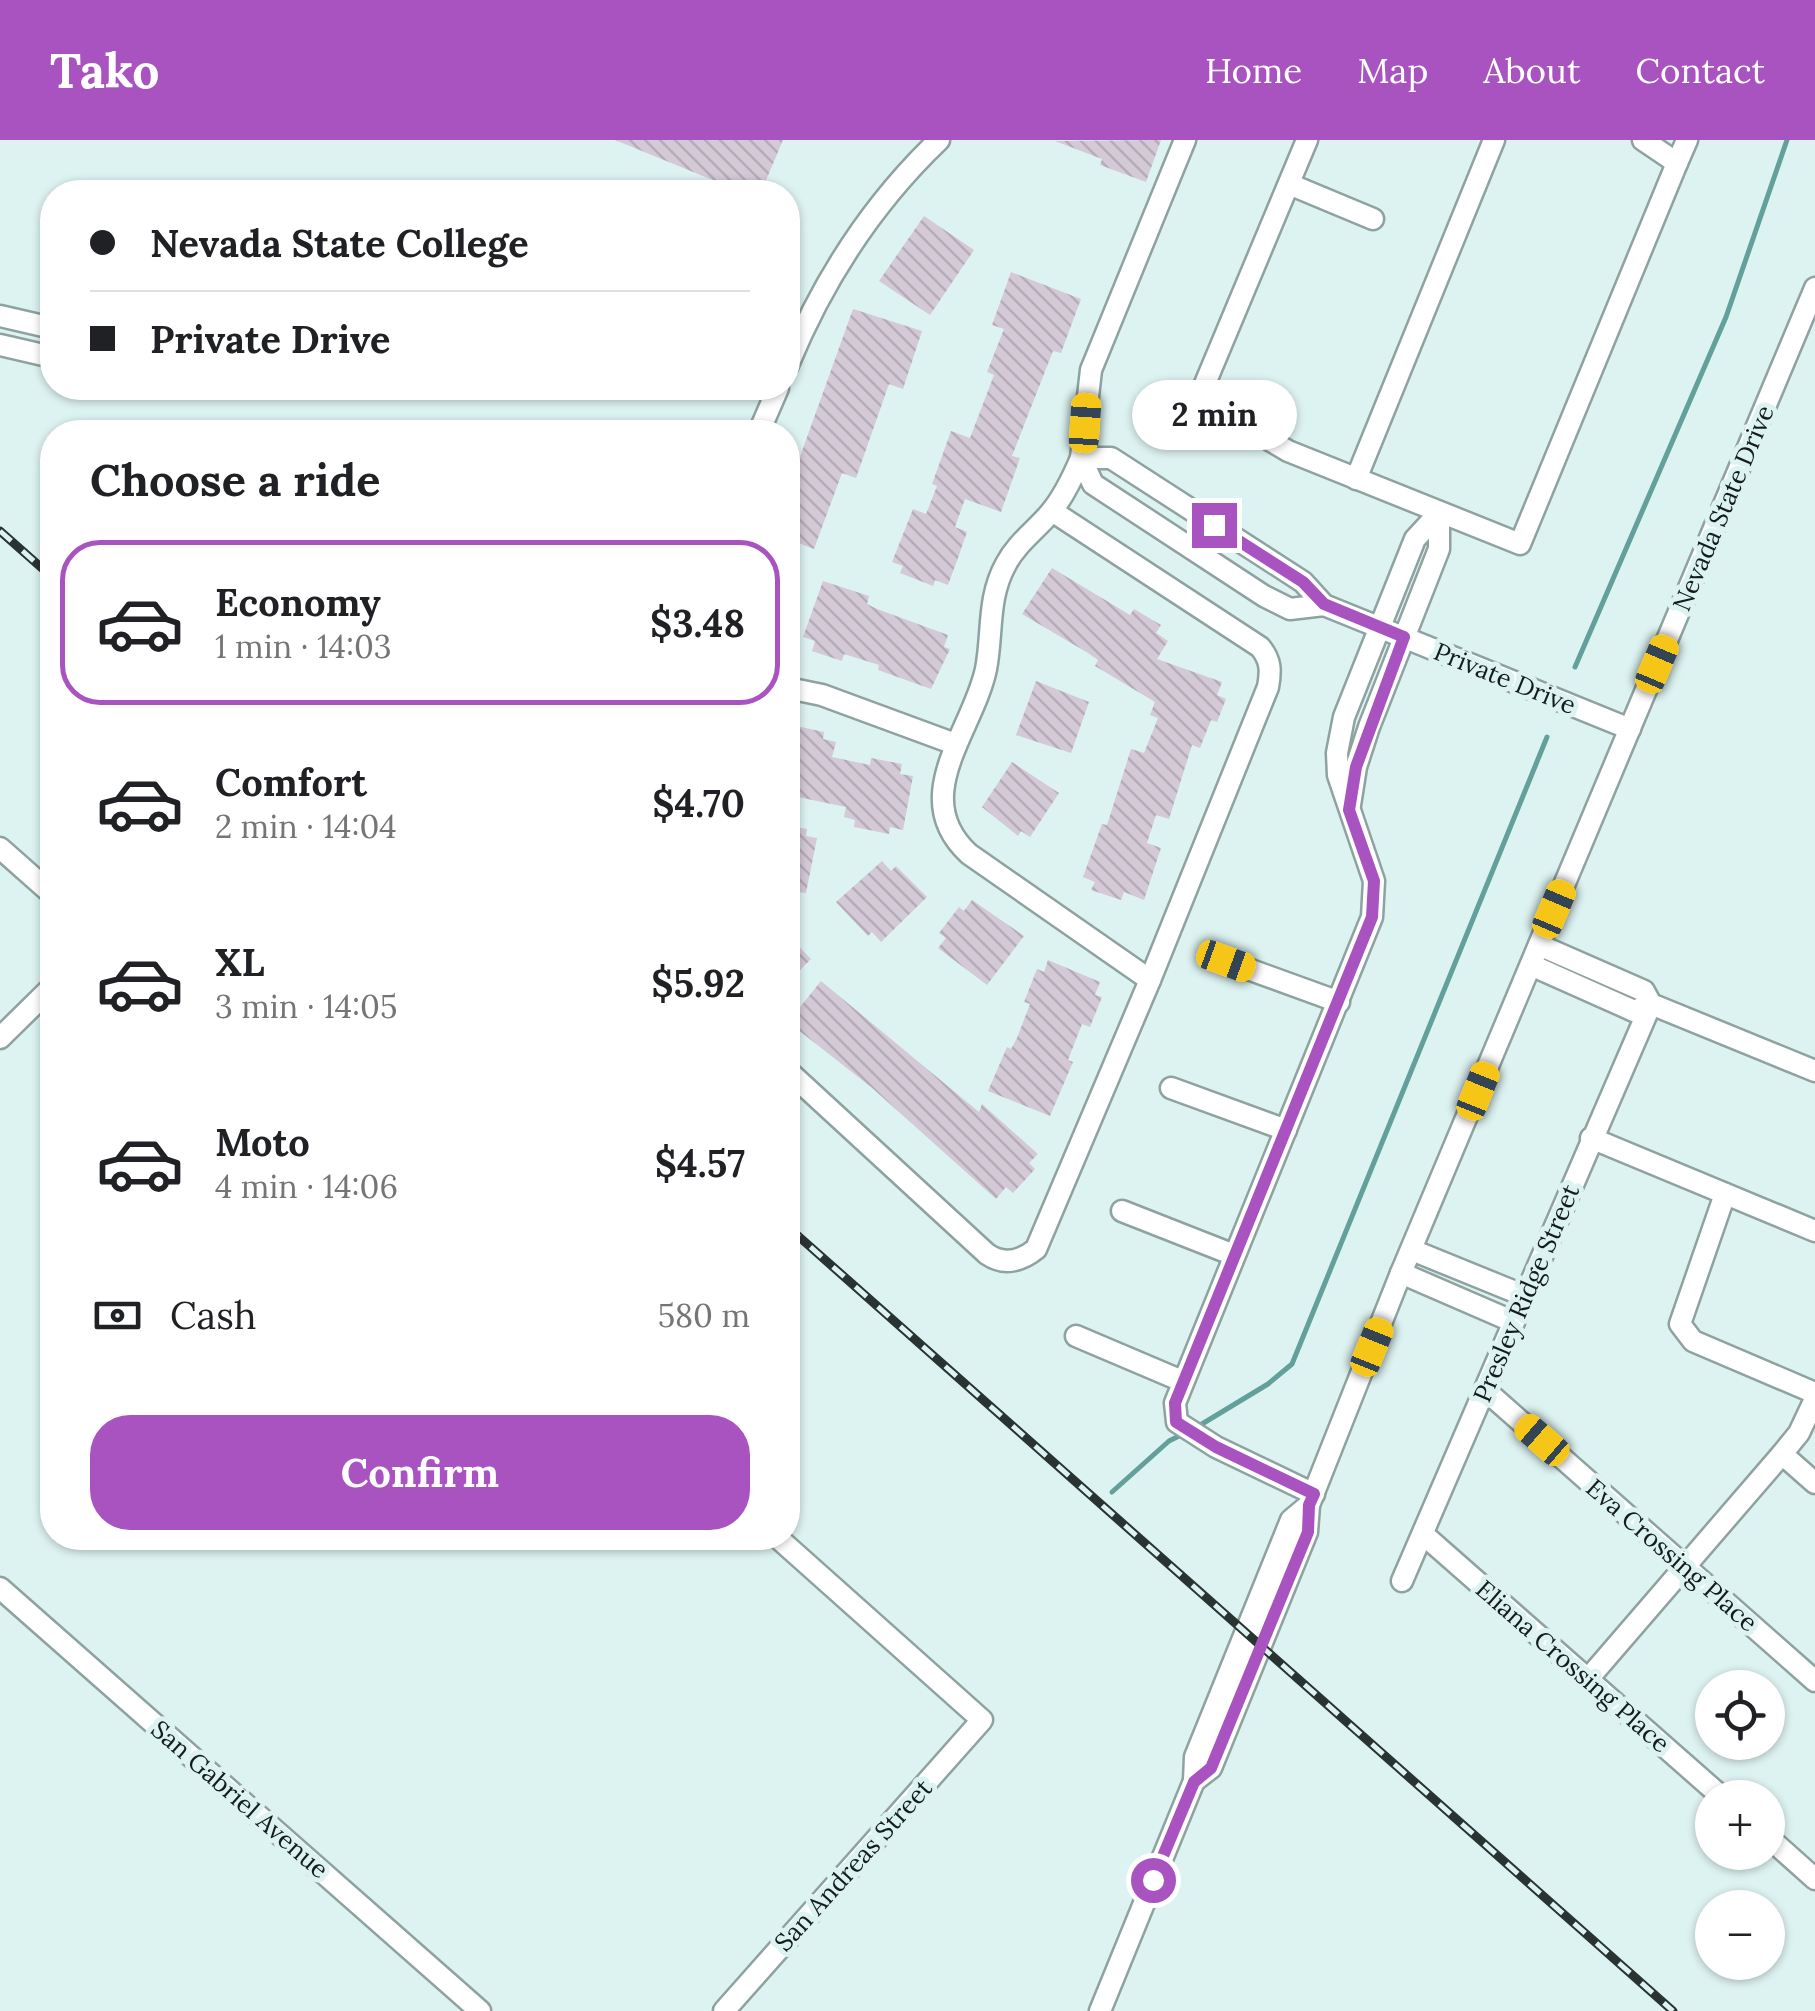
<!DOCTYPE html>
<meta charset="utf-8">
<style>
body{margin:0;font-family:Lora,serif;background:#f2f2f2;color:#202124;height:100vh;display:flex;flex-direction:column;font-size:38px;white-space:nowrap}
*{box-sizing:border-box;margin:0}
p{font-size:32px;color:#757577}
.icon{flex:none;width:55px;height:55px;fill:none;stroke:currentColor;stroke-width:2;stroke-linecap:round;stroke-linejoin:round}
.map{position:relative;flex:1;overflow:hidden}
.drawer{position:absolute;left:40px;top:280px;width:760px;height:1130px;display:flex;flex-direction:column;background:#fff;border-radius:40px;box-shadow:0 2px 8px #0004}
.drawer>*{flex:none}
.guide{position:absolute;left:40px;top:40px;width:760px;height:220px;border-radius:40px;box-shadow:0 2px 8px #0004;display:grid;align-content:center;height:220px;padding:0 50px;background:#fff}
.buttons{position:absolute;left:1695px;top:1530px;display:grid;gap:20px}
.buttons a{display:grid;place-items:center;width:90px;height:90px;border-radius:50%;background:#fff;box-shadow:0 2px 8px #0004;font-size:50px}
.end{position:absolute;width:45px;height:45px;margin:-22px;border:12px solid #a953c1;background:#fff;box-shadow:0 0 0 5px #fff}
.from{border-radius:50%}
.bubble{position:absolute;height:70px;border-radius:35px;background:#fff;box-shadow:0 2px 8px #0004;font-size:32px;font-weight:700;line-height:70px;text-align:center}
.car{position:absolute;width:30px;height:60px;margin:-30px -15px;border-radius:12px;box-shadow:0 0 8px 2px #0007;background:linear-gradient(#f5c518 24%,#345 0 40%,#f5c518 0 76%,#345 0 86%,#f5c518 0)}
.guide b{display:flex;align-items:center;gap:35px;height:95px;font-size:38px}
.guide b+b{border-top:2px solid #e0e0e0}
.guide i{width:25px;height:25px;background:#202124}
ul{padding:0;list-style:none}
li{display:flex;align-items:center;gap:30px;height:165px;margin:0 20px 15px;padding:0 30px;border:5px solid transparent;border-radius:40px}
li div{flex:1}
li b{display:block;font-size:38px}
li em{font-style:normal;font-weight:700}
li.current{border-color:#a953c1}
li>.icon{width:90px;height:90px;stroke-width:1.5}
h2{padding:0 50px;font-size:45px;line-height:120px}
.pay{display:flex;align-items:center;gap:25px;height:110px;padding:0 50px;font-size:38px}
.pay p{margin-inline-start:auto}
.button{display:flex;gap:20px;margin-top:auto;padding:20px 50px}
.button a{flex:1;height:115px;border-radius:40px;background:#a953c1;color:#fff;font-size:40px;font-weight:700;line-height:115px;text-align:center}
header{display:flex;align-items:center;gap:60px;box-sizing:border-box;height:140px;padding:0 50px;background:#a953c1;color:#fff}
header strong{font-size:48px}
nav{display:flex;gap:55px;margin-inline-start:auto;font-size:35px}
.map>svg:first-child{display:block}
</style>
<header>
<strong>Tako</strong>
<nav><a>Home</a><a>Map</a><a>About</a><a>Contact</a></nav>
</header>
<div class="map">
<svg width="1815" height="1871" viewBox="0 0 1815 1871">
<defs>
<pattern id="building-back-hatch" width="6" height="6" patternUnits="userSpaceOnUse" patternTransform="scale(2.5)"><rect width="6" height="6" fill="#d4c9d7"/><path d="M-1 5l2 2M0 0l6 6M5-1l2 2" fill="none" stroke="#b5acb8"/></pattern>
</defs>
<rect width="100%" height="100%" fill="#ddf3f1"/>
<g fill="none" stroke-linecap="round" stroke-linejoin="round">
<g stroke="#63a09c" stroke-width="5">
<path d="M 1575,527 L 1726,177 L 1787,0"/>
<path d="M 1197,1287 L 1268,1244 L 1292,1224 L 1547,597"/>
<path d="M 1112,1352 L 1169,1301 L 1183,1294"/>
</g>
</g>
<g fill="url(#building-back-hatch)">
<path d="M 615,0 L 783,0 L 761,52 L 742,52 Z"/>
<path d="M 1161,0 L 1146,42 L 1100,25 L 1102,19 L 1055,1 Z"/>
<path d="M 924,76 L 974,110 L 930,175 L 879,141 Z"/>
<path d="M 1011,132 L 1081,159 L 1061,213 L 1053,211 L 1012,316 L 1020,318 L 1001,372 L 965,359 L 955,387 L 967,392 L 958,418 L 948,445 L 935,440 L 933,446 L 900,433 L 903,426 L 892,422 L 913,369 L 926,374 L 937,346 L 932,344 L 951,291 L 970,298 L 994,235 L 987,232 L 1004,189 L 992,185 Z"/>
<path d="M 853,169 L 922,191 L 903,249 L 889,244 L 856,338 L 842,333 L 814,409 L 788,399 L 788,338 L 792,339 Z"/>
<path d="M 1052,428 L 1130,475 L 1134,469 L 1161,485 L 1156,493 L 1168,501 L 1157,519 L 1222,542 L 1217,555 L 1226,559 L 1217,582 L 1211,580 L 1200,608 L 1192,605 L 1169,679 L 1156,675 L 1147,703 L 1161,708 L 1144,760 L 1124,752 L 1121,760 L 1091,750 L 1095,742 L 1083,737 L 1102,684 L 1107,685 L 1131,609 L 1144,613 L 1158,578 L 1150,575 L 1155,562 L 1095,526 L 1098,520 L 1088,513 L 1022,474 Z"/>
<path d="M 823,441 L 869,456 L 867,464 L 877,469 L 948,495 L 944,507 L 950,509 L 931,549 L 878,530 L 879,525 L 844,514 L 842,521 L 812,511 L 815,501 L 803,497 Z"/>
<path d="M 1036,541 L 1089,562 L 1071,613 L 1016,595 Z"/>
<path d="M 792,585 L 824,592 L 823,599 L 836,602 L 832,617 L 870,625 L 871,618 L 902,624 L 900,634 L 913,636 L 903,690 L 890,687 L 889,694 L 854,687 L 855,680 L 844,677 L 846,667 L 788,655 L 788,591 L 791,592 Z"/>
<path d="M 1012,622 L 1059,653 L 1030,697 L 1021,691 L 1018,696 L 982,667 Z"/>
<path d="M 788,686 L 807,689 L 806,696 L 817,698 L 806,753 L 788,751 Z"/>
<path d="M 882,721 L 891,731 L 896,726 L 927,757 L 881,802 L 872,792 L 868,796 L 836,762 Z"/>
<path d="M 972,760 L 1024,796 L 987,845 L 938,808 L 946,798 L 939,793 L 959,767 L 964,771 Z"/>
<path d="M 788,795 L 811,819 L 788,842 Z"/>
<path d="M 1048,820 L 1100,842 L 1095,855 L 1102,857 L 1090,887 L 1082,884 L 1068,920 L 1073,922 L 1050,976 L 988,951 L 1007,907 L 1011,909 L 1017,898 L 1030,864 L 1024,862 L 1037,829 L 1044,832 Z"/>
<path d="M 821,841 L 979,972 L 982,964 L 1038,1014 L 1029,1023 L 1035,1029 L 1013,1053 L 1006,1047 L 996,1059 L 871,947 L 788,882 Z"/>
</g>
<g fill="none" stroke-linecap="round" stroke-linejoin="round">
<defs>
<g id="minor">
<path d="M 1307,0 L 1199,258 L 1288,311 L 1520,404 L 1677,23 L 1643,0"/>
<path d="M 1677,23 L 1687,0"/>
<path d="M 1289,44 L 1373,79"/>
<path d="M 0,176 L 52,188"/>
<path d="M 0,205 L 52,217"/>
<path d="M 788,225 C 823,140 872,64 939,0"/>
<path d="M 759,292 L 778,248"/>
<path d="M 1183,297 L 1199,258"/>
<path d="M 1356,339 L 1494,0"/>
<path d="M 1324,465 L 1290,469 L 1264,456 L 1093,344 L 1081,318 L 1111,318 L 1303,442 L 1324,465 L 1630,589"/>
<path d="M 788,548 L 822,555 L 955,604"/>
<path d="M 1350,665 L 1356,627 L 1369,587 L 1439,409 L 1439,373"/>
<path d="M 0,708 L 52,754"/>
<path d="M 1539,805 L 1644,851 L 1651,864 L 1815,931"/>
<path d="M 1226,821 L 1339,862"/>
<path d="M 1531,825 L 1634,871 L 1651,864"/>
<path d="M 1150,840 L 969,714 C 907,657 973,591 986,529 C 993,493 987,458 1006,424 C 1017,403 1036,390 1051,372 C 1064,356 1073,337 1081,318 L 1091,230 L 1185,0"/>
<path d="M 0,898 L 52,847"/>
<path d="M 788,931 L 987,1114 C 1004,1126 1021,1121 1036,1109 L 1150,840 L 1268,547 C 1271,531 1271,520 1260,507 L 1052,371"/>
<path d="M 1171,948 L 1286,990"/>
<path d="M 1591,998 L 1815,1091"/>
<path d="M 1725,1054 L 1680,1184 L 1693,1201 L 1815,1253"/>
<path d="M 1122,1071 L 1234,1115"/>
<path d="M 1412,1110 L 1525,1156"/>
<path d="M 1401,1133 L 1514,1182"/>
<path d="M 1076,1196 L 1182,1241"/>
<path d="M 1485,1250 L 1815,1541"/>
<path d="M 1782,1314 L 1815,1343"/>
<path d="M 1314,1354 L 1216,1307 L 1177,1282 L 1175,1263 L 1372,777 L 1374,741 L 1338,635 L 1337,613 L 1344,577 L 1415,399 L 1439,373"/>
<path d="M 1424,1395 L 1723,1658"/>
<path d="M 1402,1441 L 1651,864"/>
<path d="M 0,1448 L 480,1871"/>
<path d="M 1588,1539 L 1782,1314 L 1799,1293 L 1815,1259"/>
<path d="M 1194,1641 L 1211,1628 L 1307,1392 L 1309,1365 L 1401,1133 L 1815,148"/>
<path d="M 1768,1697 L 1815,1739"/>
<path d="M 724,1871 L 982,1580 L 778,1398"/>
<path d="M 1100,1871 L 1194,1641 L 1195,1617 L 1291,1380 L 1309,1365"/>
</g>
</defs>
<use href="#minor" stroke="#8ea2a0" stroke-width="25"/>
<use href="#minor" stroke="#fff" stroke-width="20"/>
<defs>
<g id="rail">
<path d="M 0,391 L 52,437"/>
<path d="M 788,1087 L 1673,1871"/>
</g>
</defs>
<use href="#rail" stroke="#293332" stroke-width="9"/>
<use href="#rail" stroke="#ddf3f1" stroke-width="5" stroke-dasharray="15" stroke-linecap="butt"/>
</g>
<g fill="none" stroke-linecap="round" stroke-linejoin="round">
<path stroke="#a953c1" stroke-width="12" d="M 1153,1740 L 1194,1642 L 1211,1628 L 1308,1392 L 1309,1365 L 1314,1354 L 1216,1307 L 1176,1282 L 1175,1263 L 1372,777 L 1374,741 L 1349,670 L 1356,627 L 1404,497 L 1324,464 L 1303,442 L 1214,385"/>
</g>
<g text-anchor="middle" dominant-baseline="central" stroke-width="10" stroke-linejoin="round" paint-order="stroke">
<g font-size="25" fill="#141c1b" stroke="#ddf3f1">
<text transform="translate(1723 368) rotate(-67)">Nevada State Drive</text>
<text transform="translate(1505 538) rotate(22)">Private Drive</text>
<text transform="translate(1526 1153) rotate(-67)">Presley Ridge Street</text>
<text transform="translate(1672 1415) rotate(41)">Eva Crossing Place</text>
<text transform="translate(1573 1526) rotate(41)">Eliana Crossing Place</text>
<text transform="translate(240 1659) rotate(41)">San Gabriel Avenue</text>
<text transform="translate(853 1725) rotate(-48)">San Andreas Street</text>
</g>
</g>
</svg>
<div class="buttons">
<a><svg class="icon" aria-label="locate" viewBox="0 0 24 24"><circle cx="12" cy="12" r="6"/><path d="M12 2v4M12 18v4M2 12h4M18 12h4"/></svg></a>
<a>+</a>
<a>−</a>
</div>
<i class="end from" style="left:1153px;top:1740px"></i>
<i class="end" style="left:1214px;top:385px"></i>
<div class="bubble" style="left:1132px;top:240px;width:165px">2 min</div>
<i class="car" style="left:1085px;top:283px;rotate:4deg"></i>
<i class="car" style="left:1657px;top:524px;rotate:23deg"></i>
<i class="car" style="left:1554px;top:769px;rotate:23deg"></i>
<i class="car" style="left:1226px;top:821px;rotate:110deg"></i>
<i class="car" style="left:1478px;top:951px;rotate:22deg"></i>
<i class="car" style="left:1372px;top:1207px;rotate:22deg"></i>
<i class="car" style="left:1542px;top:1300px;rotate:311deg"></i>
<div class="guide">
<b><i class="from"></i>Nevada State College</b>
<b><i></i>Private Drive</b>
</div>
<section class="drawer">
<h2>Choose a ride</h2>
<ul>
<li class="current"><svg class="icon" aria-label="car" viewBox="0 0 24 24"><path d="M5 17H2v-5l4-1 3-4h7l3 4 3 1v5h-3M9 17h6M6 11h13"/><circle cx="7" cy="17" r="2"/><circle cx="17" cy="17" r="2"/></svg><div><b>Economy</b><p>1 min · 14:03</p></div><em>$3.48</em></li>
<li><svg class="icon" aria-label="car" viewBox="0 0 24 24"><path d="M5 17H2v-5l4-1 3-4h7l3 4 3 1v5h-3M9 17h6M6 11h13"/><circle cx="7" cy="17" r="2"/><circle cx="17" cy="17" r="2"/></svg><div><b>Comfort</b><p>2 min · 14:04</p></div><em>$4.70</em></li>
<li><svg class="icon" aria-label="car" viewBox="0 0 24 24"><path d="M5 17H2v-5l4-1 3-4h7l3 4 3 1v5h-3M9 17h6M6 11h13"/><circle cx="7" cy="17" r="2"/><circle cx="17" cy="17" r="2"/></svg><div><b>XL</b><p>3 min · 14:05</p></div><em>$5.92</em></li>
<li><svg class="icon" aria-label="car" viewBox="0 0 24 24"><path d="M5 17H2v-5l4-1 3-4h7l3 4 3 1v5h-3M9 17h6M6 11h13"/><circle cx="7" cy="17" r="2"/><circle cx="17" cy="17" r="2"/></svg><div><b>Moto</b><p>4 min · 14:06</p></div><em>$4.57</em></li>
</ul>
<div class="pay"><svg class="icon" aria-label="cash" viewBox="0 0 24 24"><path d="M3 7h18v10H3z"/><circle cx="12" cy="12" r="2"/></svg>Cash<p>580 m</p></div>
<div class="button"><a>Confirm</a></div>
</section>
</div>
